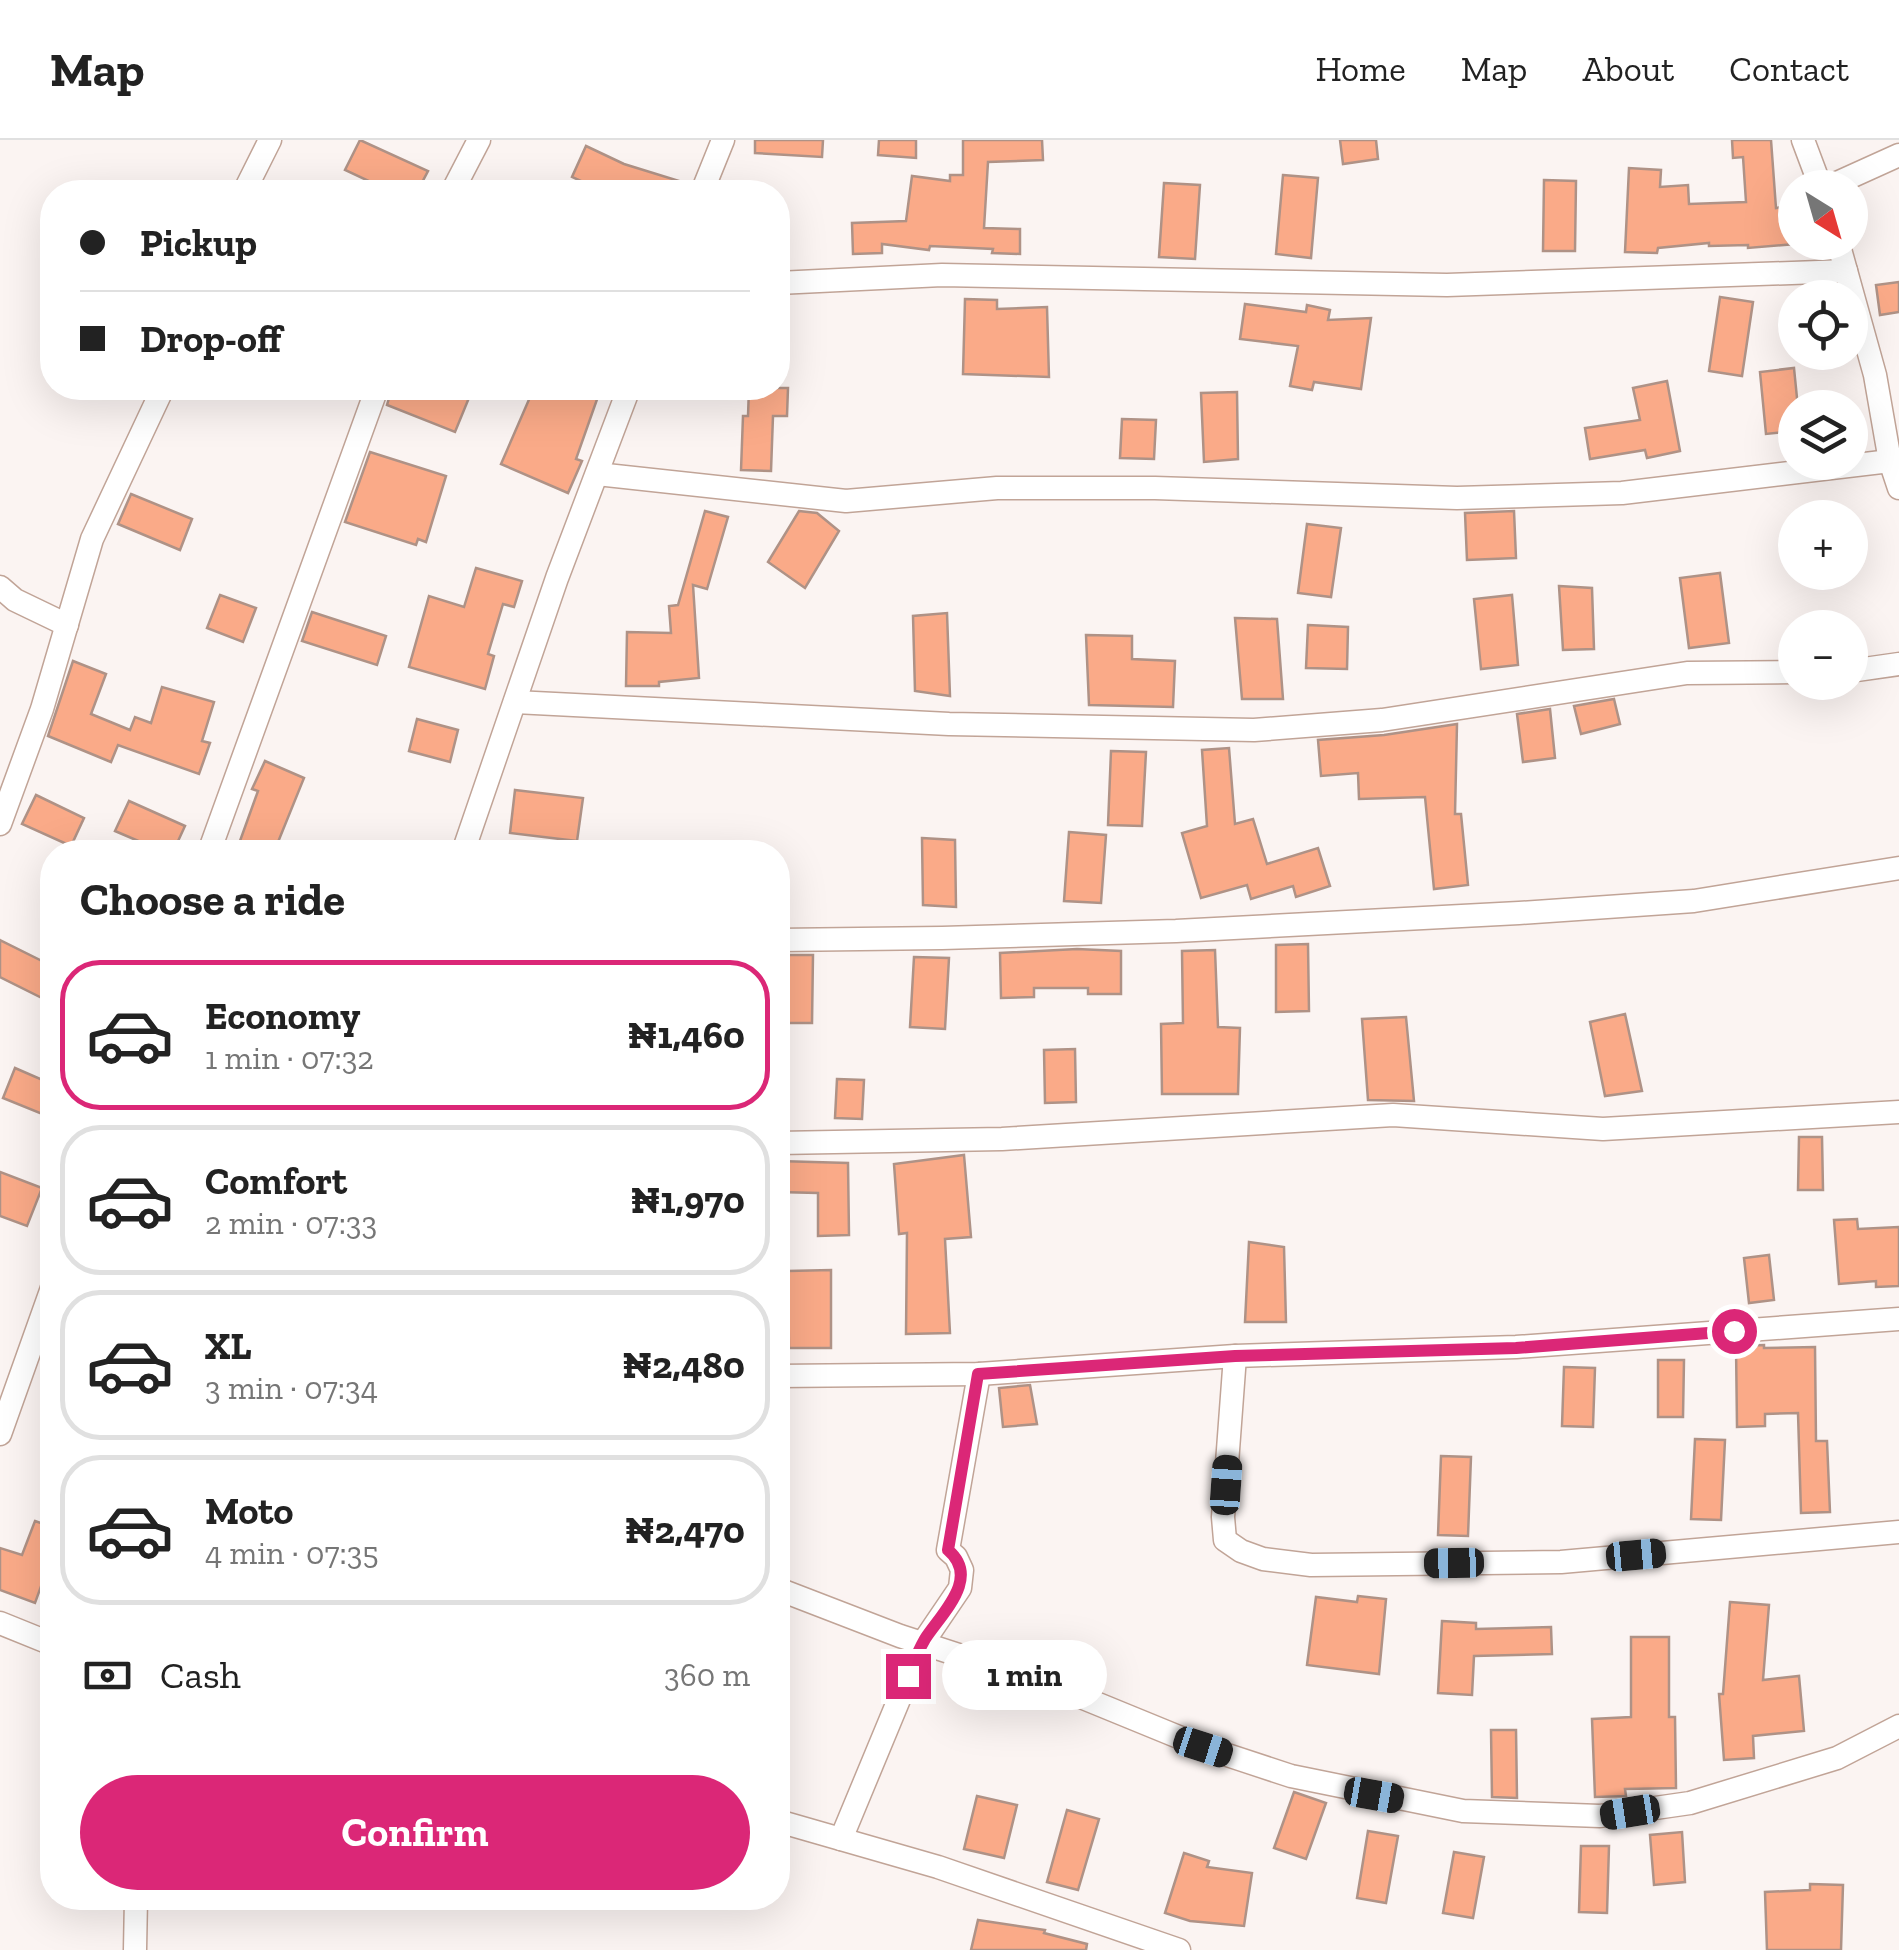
<!DOCTYPE html>
<meta charset="utf-8">
<style>
body{margin:0;font-family:"Zilla Slab",serif;background:#f6f6f6;color:#222;height:100vh;display:flex;flex-direction:column;font-size:38px;white-space:nowrap}
*{box-sizing:border-box;margin:0}
p{font-size:32px;color:#767676}
.icon{flex:none;width:55px;height:55px;fill:none;stroke:currentColor;stroke-width:2;stroke-linecap:round;stroke-linejoin:round}
.map{position:relative;flex:1;overflow:hidden}
.sheet{position:absolute;left:40px;top:700px;width:750px;height:1070px;display:flex;flex-direction:column;background:#fff;border-radius:40px;box-shadow:0 10px 40px #0002}
.sheet>*{flex:none}
.guide{position:absolute;left:40px;top:40px;width:750px;height:220px;border-radius:40px;box-shadow:0 10px 40px #0002;display:grid;align-content:center;height:220px;padding:0 40px;background:#fff}
.needle{width:65px;rotate:143deg}
.controls{position:absolute;left:1778px;top:30px;display:grid;gap:20px}
.controls a{display:grid;place-items:center;width:90px;height:90px;border-radius:50%;background:#fff;box-shadow:0 10px 40px #0002;font-size:50px}
.end{position:absolute;width:45px;height:45px;margin:-22px;border:12px solid #db2777;background:#fff;box-shadow:0 0 0 5px #fff}
.from{border-radius:50%}
.bubble{position:absolute;height:70px;border-radius:35px;background:#fff;box-shadow:0 10px 40px #0002;font-size:32px;font-weight:700;line-height:70px;text-align:center}
.car{position:absolute;width:30px;height:60px;margin:-30px -15px;border-radius:12px;box-shadow:0 0 8px 2px #0007;background:linear-gradient(#222 24%,#8ab4d8 0 40%,#222 0 76%,#8ab4d8 0 86%,#222 0)}
.guide b{display:flex;align-items:center;gap:35px;height:95px;font-size:38px}
.guide b+b{border-top:2px solid #e0e0e0}
.guide i{width:25px;height:25px;background:#222}
ul{padding:0;list-style:none}
li{display:flex;align-items:center;gap:30px;height:150px;margin:0 20px 15px;padding:0 20px;border:5px solid #e0e0e0;border-radius:40px}
li div{flex:1}
li b{display:block;font-size:38px}
li em{font-style:normal;font-weight:700}
li.current{border-color:#db2777}
li>.icon{width:90px;height:90px;stroke-width:1.5}
h2{padding:0 40px;font-size:45px;line-height:120px}
.pay{display:flex;align-items:center;gap:25px;height:110px;padding:0 40px;font-size:38px}
.pay p{margin-inline-start:auto}
.cta{display:flex;gap:20px;margin-top:auto;padding:20px 40px}
.cta a{flex:1;height:115px;border-radius:60px;background:#db2777;color:#fff;font-size:40px;font-weight:700;line-height:115px;text-align:center}
header{display:flex;align-items:center;gap:60px;box-sizing:border-box;height:140px;padding:0 50px;background:#fff;border-bottom:2px solid #e0e0e0}
header strong{font-size:48px}
nav{display:flex;gap:55px;margin-inline-start:auto;font-size:35px}
.map>svg:first-child{display:block}
</style>
<header>
<strong>Map</strong>
<nav><a>Home</a><a>Map</a><a>About</a><a>Contact</a></nav>
</header>
<div class="map">
<svg width="1899" height="1810" viewBox="0 0 1899 1810">
<rect width="100%" height="100%" fill="#fbf4f2"/>
<g fill="#faaa88" stroke="#af9286" stroke-width="2.5">
<path d="M 360,0 L 428,31 L 417,52 L 392,52 L 345,30 Z"/>
<path d="M 755,0 L 823,0 L 822,17 L 755,13 Z"/>
<path d="M 879,0 L 916,0 L 916,18 L 878,15 Z"/>
<path d="M 963,0 L 1042,0 L 1043,20 L 988,22 L 984,88 L 1020,89 L 1020,114 L 992,113 L 993,109 L 930,106 L 929,110 L 882,104 L 882,113 L 853,114 L 852,83 L 906,81 L 912,36 L 950,41 L 950,35 L 963,35 Z"/>
<path d="M 1340,0 L 1376,0 L 1378,19 L 1343,24 Z"/>
<path d="M 1732,0 L 1771,0 L 1776,68 L 1795,66 L 1795,104 L 1748,108 L 1748,105 L 1709,106 L 1709,103 L 1658,108 L 1657,113 L 1625,112 L 1629,28 L 1661,30 L 1660,47 L 1688,45 L 1689,64 L 1746,62 L 1743,17 L 1733,18 Z"/>
<path d="M 586,6 L 624,24 L 689,44 L 687,52 L 621,52 L 600,45 L 598,49 L 572,37 Z"/>
<path d="M 1283,35 L 1318,38 L 1311,118 L 1276,114 Z"/>
<path d="M 1544,40 L 1576,41 L 1575,111 L 1543,111 Z"/>
<path d="M 1164,43 L 1200,45 L 1195,119 L 1159,117 Z"/>
<path d="M 1899,142 L 1899,172 L 1880,175 L 1876,145 Z"/>
<path d="M 1720,157 L 1753,162 L 1742,236 L 1709,231 Z"/>
<path d="M 965,159 L 997,160 L 997,169 L 1047,167 L 1049,237 L 963,234 Z"/>
<path d="M 1245,164 L 1306,172 L 1307,165 L 1330,170 L 1328,180 L 1371,178 L 1361,249 L 1314,242 L 1312,250 L 1290,246 L 1298,206 L 1240,199 Z"/>
<path d="M 1794,228 L 1798,268 L 1795,268 L 1795,291 L 1766,294 L 1760,232 Z"/>
<path d="M 1667,241 L 1680,311 L 1647,318 L 1645,310 L 1590,319 L 1585,288 L 1640,280 L 1633,248 Z"/>
<path d="M 392,248 L 473,248 L 455,292 L 387,265 Z"/>
<path d="M 534,248 L 601,248 L 576,319 L 582,321 L 568,353 L 501,324 Z"/>
<path d="M 749,248 L 788,248 L 787,276 L 773,276 L 771,331 L 741,330 L 743,276 L 748,276 Z"/>
<path d="M 1237,252 L 1238,319 L 1204,322 L 1201,253 Z"/>
<path d="M 1122,279 L 1156,280 L 1154,319 L 1120,318 Z"/>
<path d="M 370,312 L 446,336 L 426,402 L 418,399 L 416,405 L 345,382 Z"/>
<path d="M 131,354 L 192,379 L 180,410 L 118,384 Z"/>
<path d="M 705,371 L 728,377 L 707,449 L 693,445 L 699,538 L 659,542 L 659,546 L 626,546 L 627,492 L 671,493 L 669,466 L 678,465 Z"/>
<path d="M 799,371 L 817,373 L 839,391 L 805,448 L 768,422 Z"/>
<path d="M 1514,371 L 1516,418 L 1467,420 L 1465,373 Z"/>
<path d="M 1307,384 L 1341,388 L 1331,457 L 1298,453 Z"/>
<path d="M 476,428 L 522,441 L 514,467 L 503,464 L 488,514 L 494,516 L 485,549 L 409,527 L 429,456 L 464,467 Z"/>
<path d="M 1720,433 L 1729,503 L 1689,508 L 1680,438 Z"/>
<path d="M 1559,446 L 1592,448 L 1594,509 L 1563,510 Z"/>
<path d="M 220,455 L 256,468 L 243,502 L 207,488 Z"/>
<path d="M 1512,455 L 1518,525 L 1481,529 L 1474,459 Z"/>
<path d="M 312,472 L 386,496 L 377,525 L 302,501 Z"/>
<path d="M 947,473 L 950,556 L 915,551 L 913,476 Z"/>
<path d="M 1235,478 L 1277,479 L 1283,559 L 1242,559 Z"/>
<path d="M 1308,485 L 1348,487 L 1347,529 L 1306,528 Z"/>
<path d="M 1086,495 L 1132,496 L 1132,519 L 1175,521 L 1173,567 L 1089,565 Z"/>
<path d="M 73,521 L 106,534 L 91,574 L 130,590 L 135,577 L 151,583 L 162,547 L 214,562 L 202,601 L 210,603 L 199,634 L 118,605 L 111,622 L 48,596 Z"/>
<path d="M 1614,559 L 1620,584 L 1581,594 L 1574,566 Z"/>
<path d="M 1550,569 L 1555,618 L 1523,622 L 1517,574 Z"/>
<path d="M 417,579 L 458,590 L 450,622 L 409,611 Z"/>
<path d="M 1457,584 L 1455,674 L 1461,674 L 1468,745 L 1434,749 L 1425,657 L 1359,659 L 1358,633 L 1321,636 L 1318,600 L 1384,595 Z"/>
<path d="M 1229,608 L 1235,684 L 1253,679 L 1267,724 L 1318,708 L 1330,746 L 1296,757 L 1293,746 L 1251,759 L 1247,745 L 1201,758 L 1182,693 L 1207,686 L 1202,610 Z"/>
<path d="M 1111,611 L 1146,612 L 1142,686 L 1108,685 Z"/>
<path d="M 265,621 L 304,638 L 274,712 L 236,712 L 258,651 L 252,649 Z"/>
<path d="M 515,650 L 583,658 L 577,701 L 510,693 Z"/>
<path d="M 36,655 L 84,678 L 71,706 L 22,684 Z"/>
<path d="M 129,661 L 185,686 L 173,712 L 164,712 L 115,691 Z"/>
<path d="M 1069,692 L 1106,695 L 1101,763 L 1064,761 Z"/>
<path d="M 922,698 L 955,700 L 956,767 L 923,765 Z"/>
<path d="M 0,800 L 52,826 L 52,863 L 0,837 Z"/>
<path d="M 1308,804 L 1309,871 L 1276,872 L 1276,805 Z"/>
<path d="M 1077,809 L 1121,811 L 1121,854 L 1088,854 L 1088,848 L 1034,848 L 1034,857 L 1001,858 L 1000,813 Z"/>
<path d="M 1215,810 L 1218,887 L 1240,888 L 1238,954 L 1162,954 L 1161,884 L 1183,883 L 1182,811 Z"/>
<path d="M 778,815 L 813,815 L 812,883 L 778,883 Z"/>
<path d="M 914,817 L 949,818 L 945,889 L 910,887 Z"/>
<path d="M 1625,874 L 1642,951 L 1605,956 L 1590,882 Z"/>
<path d="M 1406,877 L 1414,961 L 1368,960 L 1362,879 Z"/>
<path d="M 1075,909 L 1076,962 L 1045,963 L 1044,910 Z"/>
<path d="M 15,928 L 52,944 L 52,978 L 3,958 Z"/>
<path d="M 837,939 L 864,940 L 862,979 L 835,978 Z"/>
<path d="M 1799,997 L 1822,997 L 1823,1050 L 1798,1050 Z"/>
<path d="M 964,1015 L 971,1097 L 945,1099 L 950,1193 L 906,1194 L 907,1093 L 899,1094 L 894,1024 Z"/>
<path d="M 778,1021 L 848,1023 L 849,1095 L 818,1096 L 818,1053 L 778,1052 Z"/>
<path d="M 0,1032 L 42,1048 L 27,1086 L 0,1076 Z"/>
<path d="M 1857,1079 L 1858,1089 L 1899,1087 L 1899,1146 L 1876,1147 L 1876,1141 L 1839,1144 L 1834,1080 Z"/>
<path d="M 1249,1102 L 1284,1107 L 1286,1182 L 1245,1182 Z"/>
<path d="M 1769,1115 L 1774,1160 L 1749,1163 L 1744,1118 Z"/>
<path d="M 831,1130 L 831,1208 L 789,1208 L 788,1131 Z"/>
<path d="M 1764,1205 L 1764,1208 L 1815,1207 L 1816,1301 L 1827,1301 L 1830,1372 L 1801,1373 L 1798,1273 L 1765,1274 L 1765,1286 L 1737,1287 L 1736,1206 Z"/>
<path d="M 1658,1220 L 1684,1220 L 1683,1277 L 1658,1277 Z"/>
<path d="M 1564,1227 L 1595,1228 L 1593,1287 L 1562,1286 Z"/>
<path d="M 1030,1245 L 1037,1284 L 1003,1287 L 999,1248 Z"/>
<path d="M 1695,1299 L 1725,1300 L 1721,1380 L 1691,1379 Z"/>
<path d="M 1441,1316 L 1471,1317 L 1468,1396 L 1438,1395 Z"/>
<path d="M 35,1381 L 52,1387 L 52,1416 L 35,1463 L 0,1450 L 0,1408 L 22,1415 Z"/>
<path d="M 1358,1456 L 1386,1459 L 1379,1534 L 1307,1525 L 1316,1457 L 1357,1462 Z"/>
<path d="M 1730,1462 L 1769,1465 L 1763,1540 L 1799,1536 L 1804,1591 L 1753,1596 L 1754,1618 L 1724,1620 L 1719,1554 L 1723,1554 Z"/>
<path d="M 1442,1481 L 1476,1483 L 1476,1489 L 1551,1487 L 1552,1514 L 1474,1516 L 1472,1555 L 1438,1553 Z"/>
<path d="M 1631,1497 L 1669,1497 L 1669,1577 L 1675,1577 L 1676,1648 L 1625,1649 L 1626,1656 L 1595,1657 L 1592,1579 L 1631,1577 Z"/>
<path d="M 1491,1590 L 1516,1590 L 1517,1658 L 1492,1657 Z"/>
<path d="M 1294,1652 L 1326,1663 L 1306,1719 L 1274,1708 Z"/>
<path d="M 977,1656 L 1017,1665 L 1004,1718 L 964,1709 Z"/>
<path d="M 1067,1670 L 1099,1679 L 1078,1750 L 1047,1742 Z"/>
<path d="M 1368,1691 L 1398,1696 L 1386,1763 L 1357,1758 Z"/>
<path d="M 1682,1692 L 1685,1742 L 1654,1745 L 1650,1695 Z"/>
<path d="M 1581,1706 L 1609,1706 L 1607,1773 L 1579,1772 Z"/>
<path d="M 1454,1712 L 1484,1717 L 1473,1778 L 1443,1773 Z"/>
<path d="M 1184,1713 L 1209,1721 L 1207,1727 L 1252,1733 L 1244,1786 L 1190,1781 L 1165,1773 Z"/>
<path d="M 1810,1744 L 1843,1745 L 1841,1810 L 1767,1810 L 1765,1752 L 1810,1750 Z"/>
<path d="M 978,1780 L 1045,1790 L 1044,1793 L 1087,1804 L 1086,1810 L 971,1810 Z"/>
</g>
<g fill="none" stroke-linecap="round" stroke-linejoin="round">
<defs>
<g id="minor">
<path d="M 1803,0 L 1821,48"/>
<path d="M 1826,48 L 1899,15"/>
<path d="M 244,52 L 270,0"/>
<path d="M 452,52 L 479,0"/>
<path d="M 702,52 L 723,0"/>
<path d="M 1838,102 L 1875,235 L 1890,321 L 1899,348"/>
<path d="M 778,143 L 942,135 L 1447,145 L 1846,131"/>
<path d="M 597,334 L 846,361 L 997,348 L 1155,348 L 1457,358 L 1622,353 L 1890,321"/>
<path d="M 0,447 L 15,460 L 67,485"/>
<path d="M 1850,531 L 1899,524"/>
<path d="M 515,562 L 949,584 L 1254,590 L 1382,580 L 1687,533 L 1795,532"/>
<path d="M 0,684 L 42,569 L 92,399 L 163,248"/>
<path d="M 209,712 L 377,248"/>
<path d="M 463,712 L 557,438 L 629,248"/>
<path d="M 778,800 L 942,798 L 1176,791 L 1519,773 L 1694,761 L 1899,728"/>
<path d="M 778,1003 L 1002,999 L 1393,975 L 1603,989 L 1899,972"/>
<path d="M 1235,1216 L 1223,1377 L 1225,1400 L 1241,1411 L 1263,1419 L 1311,1425 L 1561,1422 L 1899,1392"/>
<path d="M 778,1236 L 979,1234 L 1235,1216 L 1516,1207 L 1899,1179"/>
<path d="M 0,1294 L 52,1148"/>
<path d="M 778,1449 L 900,1496 L 1054,1546 L 1203,1607 L 1291,1636 L 1463,1671 L 1600,1676 L 1690,1663 L 1837,1618 L 1899,1586"/>
<path d="M 0,1483 L 52,1504"/>
<path d="M 778,1681 L 938,1727 L 1179,1810"/>
<path d="M 841,1699 L 922,1504 L 960,1448 L 962,1430 L 956,1417 L 948,1410 L 979,1234"/>
<path d="M 135,1810 L 136,1758"/>
</g>
</defs>
<use href="#minor" stroke="#c1a497" stroke-width="25"/>
<use href="#minor" stroke="#fff" stroke-width="22"/>
</g>
<g fill="none" stroke-linecap="round" stroke-linejoin="round">
<path stroke="#db2777" stroke-width="12" d="M 908,1536 C 913,1524 918,1511 925,1499 C 942,1473 981,1438 948,1410 L 978,1234 L 1235,1216 L 1516,1208 L 1734,1191"/>
</g>
</svg>
<div class="controls">
<a><svg class="needle" viewBox="-14 -14 28 28"><path d="M0-13l5 13h-10z" fill="#e53935"/><path d="M0 13l5-13h-10z" fill="#767676"/></svg></a>
<a><svg class="icon" aria-label="locate" viewBox="0 0 24 24"><circle cx="12" cy="12" r="6"/><path d="M12 2v4M12 18v4M2 12h4M18 12h4"/></svg></a>
<a><svg class="icon" aria-label="layers" viewBox="0 0 24 24"><path d="M12 4l9 5-9 5-9-5zM3 14l9 5 9-5"/></svg></a>
<a>+</a>
<a>−</a>
</div>
<i class="end from" style="left:1734px;top:1191px"></i>
<i class="end" style="left:908px;top:1536px"></i>
<div class="bubble" style="left:942px;top:1500px;width:165px">1 min</div>
<i class="car" style="left:1226px;top:1345px;rotate:4deg"></i>
<i class="car" style="left:1636px;top:1415px;rotate:85deg"></i>
<i class="car" style="left:1454px;top:1423px;rotate:269deg"></i>
<i class="car" style="left:1203px;top:1607px;rotate:108deg"></i>
<i class="car" style="left:1374px;top:1655px;rotate:100deg"></i>
<i class="car" style="left:1630px;top:1672px;rotate:261deg"></i>
<div class="guide">
<b><i class="from"></i>Pickup</b>
<b><i></i>Drop-off</b>
</div>
<section class="sheet">
<h2>Choose a ride</h2>
<ul>
<li class="current"><svg class="icon" aria-label="car" viewBox="0 0 24 24"><path d="M5 17H2v-5l4-1 3-4h7l3 4 3 1v5h-3M9 17h6M6 11h13"/><circle cx="7" cy="17" r="2"/><circle cx="17" cy="17" r="2"/></svg><div><b>Economy</b><p>1 min · 07:32</p></div><em>₦1,460</em></li>
<li><svg class="icon" aria-label="car" viewBox="0 0 24 24"><path d="M5 17H2v-5l4-1 3-4h7l3 4 3 1v5h-3M9 17h6M6 11h13"/><circle cx="7" cy="17" r="2"/><circle cx="17" cy="17" r="2"/></svg><div><b>Comfort</b><p>2 min · 07:33</p></div><em>₦1,970</em></li>
<li><svg class="icon" aria-label="car" viewBox="0 0 24 24"><path d="M5 17H2v-5l4-1 3-4h7l3 4 3 1v5h-3M9 17h6M6 11h13"/><circle cx="7" cy="17" r="2"/><circle cx="17" cy="17" r="2"/></svg><div><b>XL</b><p>3 min · 07:34</p></div><em>₦2,480</em></li>
<li><svg class="icon" aria-label="car" viewBox="0 0 24 24"><path d="M5 17H2v-5l4-1 3-4h7l3 4 3 1v5h-3M9 17h6M6 11h13"/><circle cx="7" cy="17" r="2"/><circle cx="17" cy="17" r="2"/></svg><div><b>Moto</b><p>4 min · 07:35</p></div><em>₦2,470</em></li>
</ul>
<div class="pay"><svg class="icon" aria-label="cash" viewBox="0 0 24 24"><path d="M3 7h18v10H3z"/><circle cx="12" cy="12" r="2"/></svg>Cash<p>360 m</p></div>
<div class="cta"><a>Confirm</a></div>
</section>
</div>
